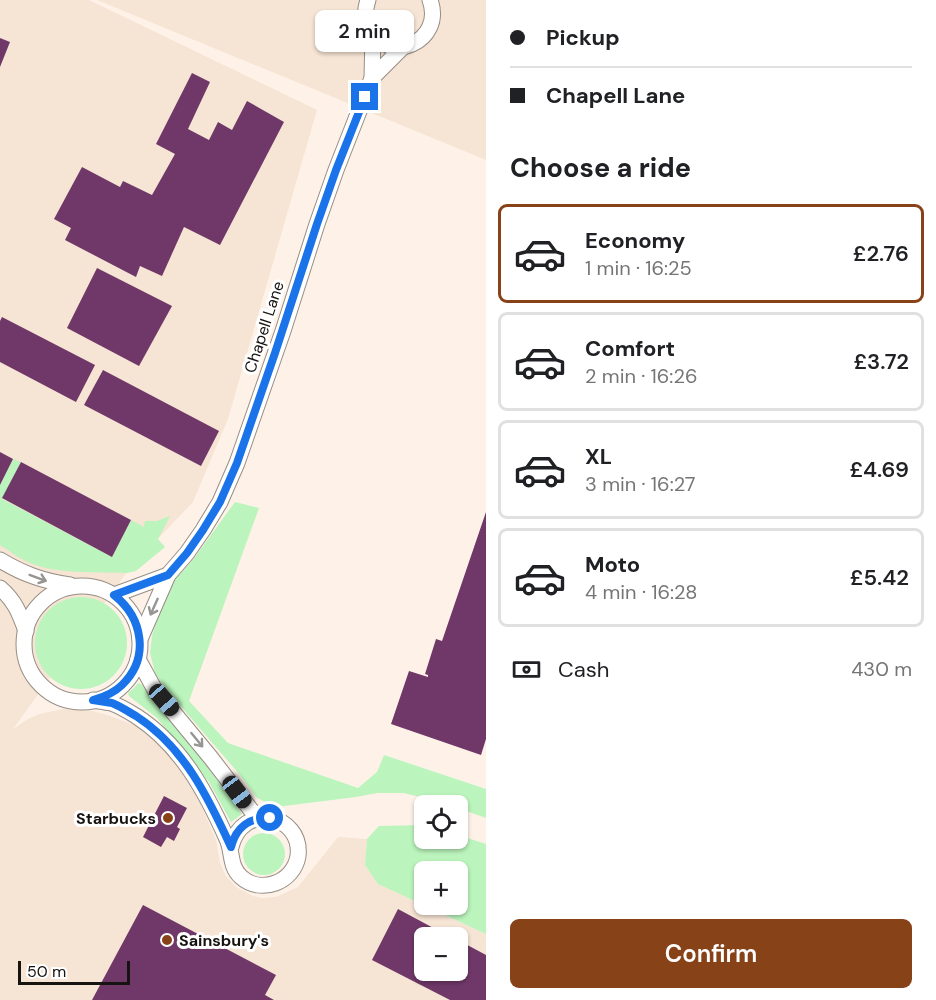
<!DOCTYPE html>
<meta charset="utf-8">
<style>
body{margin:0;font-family:"DM Sans",sans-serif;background:#f2f2f2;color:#202124;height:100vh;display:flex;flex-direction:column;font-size:22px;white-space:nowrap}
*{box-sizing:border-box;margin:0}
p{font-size:20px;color:#757577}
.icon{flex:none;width:33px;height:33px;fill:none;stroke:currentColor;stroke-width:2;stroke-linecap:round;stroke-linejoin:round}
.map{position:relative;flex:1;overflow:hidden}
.drawer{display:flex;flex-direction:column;background:#fff;width:450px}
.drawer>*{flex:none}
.top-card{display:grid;align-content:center;height:132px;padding:0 24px;background:#fff}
.fabs{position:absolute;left:414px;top:795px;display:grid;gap:12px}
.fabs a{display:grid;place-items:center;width:54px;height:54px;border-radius:9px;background:#fff;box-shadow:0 2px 4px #0004;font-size:30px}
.scale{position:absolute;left:18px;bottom:15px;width:112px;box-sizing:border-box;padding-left:6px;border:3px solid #171310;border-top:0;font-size:16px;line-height:21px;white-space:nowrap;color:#171310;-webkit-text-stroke:4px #fff;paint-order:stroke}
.end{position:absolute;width:27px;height:27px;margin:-14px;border:8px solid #1a73e8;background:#fff;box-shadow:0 0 0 3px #fff}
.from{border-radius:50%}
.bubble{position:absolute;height:42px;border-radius:9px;background:#fff;box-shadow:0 2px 4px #0004;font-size:20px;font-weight:600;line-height:42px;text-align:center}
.car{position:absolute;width:18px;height:36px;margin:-18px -9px;border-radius:8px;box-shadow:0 0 4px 2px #0007;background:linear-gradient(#222 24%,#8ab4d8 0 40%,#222 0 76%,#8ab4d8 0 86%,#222 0)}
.top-card b{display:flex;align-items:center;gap:21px;height:57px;font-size:22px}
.top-card b+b{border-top:2px solid #e0e0e0}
.top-card i{width:15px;height:15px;background:#202124}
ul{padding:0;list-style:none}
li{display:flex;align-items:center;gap:18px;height:99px;margin:0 12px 9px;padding:0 12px;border:3px solid #e0e0e0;border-radius:9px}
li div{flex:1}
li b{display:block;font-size:22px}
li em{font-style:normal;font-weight:600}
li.on{border-color:#874218}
li>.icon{width:54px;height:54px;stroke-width:1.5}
h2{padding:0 24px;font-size:27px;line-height:72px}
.pay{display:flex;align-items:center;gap:15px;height:66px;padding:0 24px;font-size:22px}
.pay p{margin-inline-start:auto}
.action{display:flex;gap:12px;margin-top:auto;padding:12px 24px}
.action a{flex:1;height:69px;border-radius:9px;background:#874218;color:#fff;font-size:24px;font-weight:600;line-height:69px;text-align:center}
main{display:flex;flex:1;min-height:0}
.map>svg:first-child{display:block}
</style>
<main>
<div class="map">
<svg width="486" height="1000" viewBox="0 0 486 1000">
<rect width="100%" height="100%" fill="#fef2e8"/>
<g fill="#f6e4d4" fill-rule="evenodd">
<path d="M 0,0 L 89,0 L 317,110 L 228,419 L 193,502 L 130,568 L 13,729 L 28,719 L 39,714 L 63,709 L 92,711 L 108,715 L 134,725 L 149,734 L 174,757 L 193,786 L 216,840 L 220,863 L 226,876 L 236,887 L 253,896 L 262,898 L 276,897 L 298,887 L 338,837 L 367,839 L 365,865 L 378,884 L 486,934 L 486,1000 L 0,1000 ZM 424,938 L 458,938 L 458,970 L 424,970 Z"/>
<path d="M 97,0 L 486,0 L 486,160 Z"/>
</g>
<g fill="#bbf4bc" fill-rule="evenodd">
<path d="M 13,459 L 21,462 L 2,499 L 112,557 L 131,520 L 144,527 L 145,521 L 157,521 L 170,516 L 158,539 L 165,547 L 136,571 L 127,573 C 101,572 57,574 33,564 C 21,560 11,552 0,545 L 0,485 Z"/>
<path d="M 235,502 L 259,508 L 189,701 L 228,743 L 358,788 L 377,772 L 384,755 L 486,789 L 486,818 L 458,808 L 458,806 L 449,805 L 434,800 L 403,793 L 377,793 L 356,797 L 276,807 L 257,798 L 240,775 L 165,688 L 155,673 L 150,653 L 152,636 L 162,602 L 171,584 L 192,561 Z"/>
<circle cx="81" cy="643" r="46"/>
<path d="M 138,683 L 143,685 L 149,696 L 188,741 L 242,814 L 231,822 L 209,782 L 157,718 L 129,696 L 128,693 L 134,688 Z"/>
<path d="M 424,825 L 424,838 L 458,838 L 458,835 L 486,844 L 486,934 L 378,884 L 365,865 L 367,839 L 379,826 ZM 424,872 L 458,872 L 458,904 L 424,904 Z"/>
<circle cx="264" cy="854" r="21"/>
</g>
<g fill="#6f3868">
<path d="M 0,38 L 10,42 L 0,67 Z"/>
<path d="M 192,73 L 210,82 L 188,129 L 209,140 L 218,122 L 232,130 L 247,101 L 284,122 L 220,245 L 184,227 L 162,276 L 140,266 L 136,277 L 65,240 L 71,228 L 54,219 L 82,167 L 120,187 L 123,181 L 152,195 L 175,154 L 156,144 Z"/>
<path d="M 97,268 L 172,306 L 139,366 L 67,328 Z"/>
<path d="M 2,317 L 95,365 L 76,402 L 0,362 L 0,321 Z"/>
<path d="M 103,370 L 219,431 L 201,466 L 84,405 Z"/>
<path d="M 0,452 L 13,459 L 0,485 Z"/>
<path d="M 21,462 L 131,520 L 112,557 L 2,498 Z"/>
<path d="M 486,512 L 486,739 L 481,755 L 391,724 L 409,671 L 428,677 L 428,675 L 425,674 L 436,639 L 442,641 Z"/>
<path d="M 164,796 L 187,808 L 177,827 L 180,829 L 174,841 L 167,837 L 161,847 L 143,837 Z"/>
<path d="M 143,905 L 276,975 L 265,995 L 274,1000 L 92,1000 Z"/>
<path d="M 398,909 L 452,938 L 424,938 L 424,970 L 458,970 L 458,940 L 486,955 L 486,1000 L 450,1000 L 372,960 Z"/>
</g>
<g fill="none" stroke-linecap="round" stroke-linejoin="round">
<defs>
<g id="minor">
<path d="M 368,0 C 365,9 364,19 369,28 C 388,66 445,42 430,0"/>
<path d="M 372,78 L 403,47"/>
<path d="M 0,560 C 23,574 43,581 70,585"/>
<circle cx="82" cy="644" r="58"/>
<path d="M 0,588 C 15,601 19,612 26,631"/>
<path d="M 114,595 L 168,575"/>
<path d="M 140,639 L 168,575 L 187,553 L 203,530 L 220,502 L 237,463 L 283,331 L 317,224 L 336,170 L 372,78 L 373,35"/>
<path d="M 138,659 L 155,690 L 211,758 L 251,810 L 259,818"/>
<path d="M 93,700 C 99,701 106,702 111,703 C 120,706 128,711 136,716 C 181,745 206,792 227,839 C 233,852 229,866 241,877 C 261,895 294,882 298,856 C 303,814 242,801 231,847"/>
</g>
</defs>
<use href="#minor" stroke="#978d84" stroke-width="17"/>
<use href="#minor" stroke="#fff" stroke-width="15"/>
</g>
<defs><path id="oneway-shaft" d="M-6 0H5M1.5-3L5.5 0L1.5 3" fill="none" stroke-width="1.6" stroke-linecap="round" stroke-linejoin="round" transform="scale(1.5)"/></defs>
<g stroke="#979593">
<use href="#oneway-shaft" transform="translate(38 578) rotate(20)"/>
<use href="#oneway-shaft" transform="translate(154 607) rotate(114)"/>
<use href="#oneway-shaft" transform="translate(197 740) rotate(51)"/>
</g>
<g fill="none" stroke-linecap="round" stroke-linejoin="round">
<path stroke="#1a73e8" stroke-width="8" d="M 270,818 C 250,817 236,827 231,847 C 208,797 184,747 136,716 C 129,712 120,706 112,703 C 106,702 99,701 93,700 C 104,697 114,693 122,685 C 150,658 143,618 114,595 L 168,575 L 187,553 L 203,530 L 220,502 L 237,463 L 275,353 L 317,224 L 336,170 L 365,97"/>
</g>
<g fill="#874218" stroke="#fff" stroke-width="2">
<circle cx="168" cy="818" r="6"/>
<circle cx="167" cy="940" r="6"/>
</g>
<g text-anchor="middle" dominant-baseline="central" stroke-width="6" stroke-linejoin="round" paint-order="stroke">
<g font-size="16" fill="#171310" stroke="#fff">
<text transform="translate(264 327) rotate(-72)">Chapell Lane</text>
</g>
<g font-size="16" font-weight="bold" fill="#171310" stroke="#fff" text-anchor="end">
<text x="156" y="818">Starbucks</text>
<text x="179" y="940" text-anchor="start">Sainsbury's</text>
</g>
</g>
</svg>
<div class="fabs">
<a><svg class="icon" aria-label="locate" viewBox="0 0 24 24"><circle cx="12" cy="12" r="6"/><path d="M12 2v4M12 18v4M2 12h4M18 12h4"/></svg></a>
<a>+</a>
<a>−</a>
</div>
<div class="scale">50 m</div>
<i class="end from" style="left:270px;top:818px"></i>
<i class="end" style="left:365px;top:97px"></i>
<div class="bubble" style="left:315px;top:10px;width:99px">2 min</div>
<i class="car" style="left:164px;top:700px;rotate:139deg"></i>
<i class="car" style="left:237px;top:792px;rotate:143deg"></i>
</div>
<section class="drawer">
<div class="top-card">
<b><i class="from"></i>Pickup</b>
<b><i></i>Chapell Lane</b>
</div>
<h2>Choose a ride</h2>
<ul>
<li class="on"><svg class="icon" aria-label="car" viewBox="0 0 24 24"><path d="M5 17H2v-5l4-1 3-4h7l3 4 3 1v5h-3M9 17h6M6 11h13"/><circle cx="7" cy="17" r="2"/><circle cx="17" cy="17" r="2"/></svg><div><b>Economy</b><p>1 min · 16:25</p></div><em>£2.76</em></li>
<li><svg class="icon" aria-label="car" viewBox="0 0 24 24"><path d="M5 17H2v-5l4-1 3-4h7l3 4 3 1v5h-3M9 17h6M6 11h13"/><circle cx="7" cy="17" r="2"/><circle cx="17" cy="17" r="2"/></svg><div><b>Comfort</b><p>2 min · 16:26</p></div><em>£3.72</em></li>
<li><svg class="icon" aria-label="car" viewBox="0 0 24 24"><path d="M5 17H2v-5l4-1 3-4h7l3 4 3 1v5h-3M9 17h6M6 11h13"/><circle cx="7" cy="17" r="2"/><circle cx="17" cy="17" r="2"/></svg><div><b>XL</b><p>3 min · 16:27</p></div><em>£4.69</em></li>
<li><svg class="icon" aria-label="car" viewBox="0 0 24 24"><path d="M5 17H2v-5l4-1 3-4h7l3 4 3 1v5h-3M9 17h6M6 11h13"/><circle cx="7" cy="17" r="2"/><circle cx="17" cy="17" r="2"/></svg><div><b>Moto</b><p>4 min · 16:28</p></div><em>£5.42</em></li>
</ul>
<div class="pay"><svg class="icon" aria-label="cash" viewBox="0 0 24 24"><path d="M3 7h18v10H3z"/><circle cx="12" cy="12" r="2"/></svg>Cash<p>430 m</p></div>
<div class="action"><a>Confirm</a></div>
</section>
</main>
